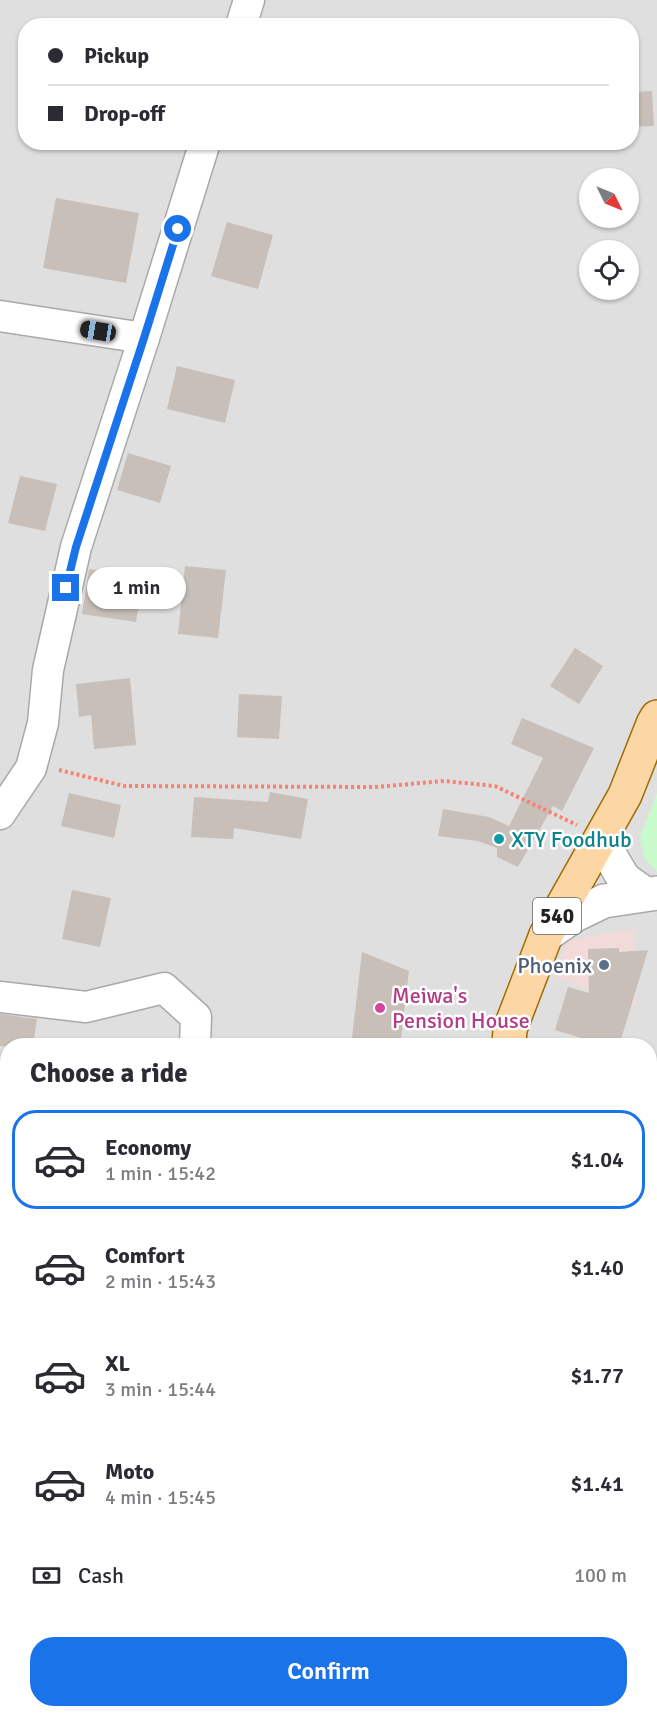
<!DOCTYPE html>
<meta charset="utf-8">
<style>
body{margin:0;font-family:Signika,sans-serif;background:#f2f2f3;color:#2b2b33;height:100vh;display:flex;flex-direction:column;font-size:22px;white-space:nowrap}
*{box-sizing:border-box;margin:0}
p{font-size:20px;color:#7c7c81}
.icon{flex:none;width:33px;height:33px;fill:none;stroke:currentColor;stroke-width:2;stroke-linecap:round;stroke-linejoin:round}
.map{position:relative;flex:1;overflow:hidden}
.panel{position:absolute;left:0px;top:1038px;width:657px;height:680px;display:flex;flex-direction:column;background:#fff;border-radius:24px 24px 0 0;box-shadow:0 2px 4px #0004}
.panel>*{flex:none}
.hud{position:absolute;left:18px;top:18px;width:621px;height:132px;border-radius:24px;box-shadow:0 2px 4px #0004;display:grid;align-content:center;height:132px;padding:0 30px;background:#fff}
.needle{width:39px;rotate:133deg}
.buttons{position:absolute;left:579px;top:168px;display:grid;gap:12px}
.buttons a{display:grid;place-items:center;width:60px;height:60px;border-radius:50%;background:#fff;box-shadow:0 2px 4px #0004;font-size:30px}
.end{position:absolute;width:27px;height:27px;margin:-14px;border:8px solid #1a73e8;background:#fff;box-shadow:0 0 0 3px #fff}
.from{border-radius:50%}
.bubble{position:absolute;height:42px;border-radius:21px;background:#fff;box-shadow:0 2px 4px #0004;font-size:20px;font-weight:600;line-height:42px;text-align:center}
.car{position:absolute;width:18px;height:36px;margin:-18px -9px;border-radius:8px;box-shadow:0 0 4px 2px #0007;background:linear-gradient(#222 24%,#8ab4d8 0 40%,#222 0 76%,#8ab4d8 0 86%,#222 0)}
.hud b{display:flex;align-items:center;gap:21px;height:57px;font-size:22px}
.hud b+b{border-top:2px solid #e1e1e2}
.hud i{width:15px;height:15px;background:#2b2b33}
ul{padding:0;list-style:none}
li{display:flex;align-items:center;gap:18px;height:99px;margin:0 12px 9px;padding:0 18px;border:3px solid transparent;border-radius:24px}
li div{flex:1}
li b{display:block;font-size:22px}
li em{font-style:normal;font-weight:600}
li.active{border-color:#1a73e8}
li>.icon{width:54px;height:54px;stroke-width:1.5}
h2{padding:0 30px;font-size:27px;line-height:72px}
.pay{display:flex;align-items:center;gap:15px;height:66px;padding:0 30px;font-size:22px}
.pay p{margin-inline-start:auto}
.primary-button{display:flex;gap:12px;margin-top:auto;padding:12px 30px}
.primary-button a{flex:1;height:69px;border-radius:24px;background:#1a73e8;color:#fff;font-size:24px;font-weight:600;line-height:69px;text-align:center}
.map>svg:first-child{display:block}
</style>
<div class="map">
<svg width="657" height="1717" viewBox="0 0 657 1717">
<rect width="100%" height="100%" fill="#f2efe9"/>
<path fill="#e0dfdf" fill-rule="evenodd" d="M 0,0 L 657,0 L 657,1717 L 0,1717 ZM 26,26 L 632,26 L 632,142 L 26,142 ZM 590,178 L 628,178 L 628,218 L 590,218 ZM 590,250 L 628,250 L 628,290 L 590,290 ZM 8,1046 L 650,1046 L 650,1710 L 8,1710 Z"/>
<path fill="#f2dad9" d="M 634,929 L 636,1005 L 554,977 L 568,940 Z"/>
<path fill="#ffffe5" d="M 657,1504 L 657,1717 L 553,1717 L 553,1710 L 650,1710 L 650,1505 Z"/>
<path fill="#c8facc" d="M 657,793 L 657,872 L 645,859 L 640,837 Z"/>
<g fill="#c7bfb8">
<path d="M 652,91 L 654,126 L 632,127 L 632,92 Z"/>
<path d="M 56,198 L 139,213 L 126,283 L 43,268 Z"/>
<path d="M 227,222 L 273,235 L 258,289 L 211,276 Z"/>
<path d="M 177,366 L 235,380 L 225,423 L 167,409 Z"/>
<path d="M 128,453 L 171,466 L 160,503 L 117,490 Z"/>
<path d="M 20,476 L 57,484 L 45,531 L 8,523 Z"/>
<path d="M 185,566 L 226,570 L 218,638 L 178,634 Z"/>
<path d="M 89,569 L 143,577 L 136,622 L 82,614 Z"/>
<path d="M 575,648 L 603,666 L 579,704 L 550,686 Z"/>
<path d="M 130,678 L 136,745 L 94,749 L 91,715 L 79,717 L 76,684 Z"/>
<path d="M 239,694 L 282,696 L 279,739 L 237,737 Z"/>
<path d="M 522,718 L 594,748 L 562,811 L 553,806 L 518,867 L 497,857 L 497,848 L 478,841 L 438,836 L 443,809 L 489,817 L 509,826 L 543,758 L 511,744 Z"/>
<path d="M 270,792 L 308,799 L 301,839 L 234,828 L 233,839 L 191,837 L 194,797 L 268,802 Z"/>
<path d="M 69,793 L 121,805 L 114,838 L 61,826 Z"/>
<path d="M 72,890 L 111,898 L 100,947 L 62,939 Z"/>
<path d="M 619,948 L 619,952 L 648,950 L 619,1046 L 607,1046 L 555,1030 L 568,987 L 589,993 L 588,949 Z"/>
<path d="M 362,952 L 409,971 L 400,1046 L 351,1046 Z"/>
<path d="M 0,1014 L 37,1019 L 33,1046 L 0,1046 Z"/>
</g>
<g fill="none" stroke-linecap="round" stroke-linejoin="round">
<defs>
<g id="minor">
<path d="M 241,26 L 249,0"/>
<path d="M 0,316 L 144,338"/>
<path d="M 0,814 L 31,768 L 43,723 L 48,670 L 76,547 L 144,338 L 205,142"/>
<path d="M 0,997 L 86,1007 L 164,988 L 196,1017 L 195,1046"/>
<path d="M 0,1401 L 8,1401"/>
<path d="M 193,1710 L 193,1717"/>
</g>
<g id="tertiary">
<path d="M 608,827 L 609,854 L 624,879 L 645,894"/>
<path d="M 546,935 L 575,915 L 604,901 L 657,893"/>
</g>
<g id="primary">
<path d="M 509,1046 L 510,1029 L 546,935 L 625,795 L 653,724 L 657,717"/>
<path d="M 502,1710 L 502,1717"/>
</g>
</defs>
<use href="#minor" stroke="#a9a9a9" stroke-width="33"/>
<use href="#tertiary" stroke="#a9a9a9" stroke-width="36"/>
<use href="#primary" stroke="#a06b00" stroke-width="36"/>
<path stroke="#fa8072" stroke-width="4" stroke-dasharray="3 3" stroke-linecap="butt" d="M 59,770 L 124,786 L 375,787 L 444,781 L 495,786 L 577,825"/>
<use href="#minor" stroke="#fff" stroke-width="30"/>
<use href="#tertiary" stroke="#fff" stroke-width="33"/>
<use href="#primary" stroke="#fcd6a4" stroke-width="33"/>
</g>
<g fill="none" stroke-linecap="round" stroke-linejoin="round">
<path stroke="#1a73e8" stroke-width="8" d="M 66,588 L 76,547 L 144,338 L 178,229"/>
</g>
<circle fill="#0f9aa8" stroke="#fff" stroke-width="2" cx="499" cy="839" r="6"/>
<circle fill="#5c6f8a" stroke="#fff" stroke-width="2" cx="604" cy="965" r="6"/>
<circle fill="#d1479c" stroke="#fff" stroke-width="2" cx="380" cy="1008" r="6"/>
<g text-anchor="middle" dominant-baseline="central" stroke-width="5" stroke-linejoin="round" paint-order="stroke">
<rect fill="#fff" stroke="#646464" stroke-width="1.5" x="533" y="898" width="48" height="36" rx="4.5"/>
<g font-size="21" font-weight="bold" fill="#222">
<text x="557" y="916">540</text>
</g>
<g font-size="22" fill="#0d838f" stroke="#fff" text-anchor="start">
<text x="511" y="839">XTY Foodhub</text>
</g>
<g font-size="22" fill="#4e5e75" stroke="#fff" text-anchor="end">
<text x="592" y="965">Phoenix</text>
</g>
<g font-size="22" fill="#b23c85" stroke="#fff" text-anchor="start">
<text x="392" y="995">Meiwa's<tspan x="392" dy="25">Pension House</tspan></text>
</g>
</g>
</svg>
<div class="buttons">
<a><svg class="needle" viewBox="-14 -14 28 28"><path d="M0-13l5 13h-10z" fill="#e53935"/><path d="M0 13l5-13h-10z" fill="#7c7c81"/></svg></a>
<a><svg class="icon" aria-label="locate" viewBox="0 0 24 24"><circle cx="12" cy="12" r="6"/><path d="M12 2v4M12 18v4M2 12h4M18 12h4"/></svg></a>
</div>
<i class="end from" style="left:178px;top:229px"></i>
<i class="end" style="left:66px;top:588px"></i>
<div class="bubble" style="left:87px;top:567px;width:99px">1 min</div>
<i class="car" style="left:98px;top:331px;rotate:279deg"></i>
<div class="hud">
<b><i class="from"></i>Pickup</b>
<b><i></i>Drop-off</b>
</div>
<section class="panel">
<h2>Choose a ride</h2>
<ul>
<li class="active"><svg class="icon" aria-label="car" viewBox="0 0 24 24"><path d="M5 17H2v-5l4-1 3-4h7l3 4 3 1v5h-3M9 17h6M6 11h13"/><circle cx="7" cy="17" r="2"/><circle cx="17" cy="17" r="2"/></svg><div><b>Economy</b><p>1 min · 15:42</p></div><em>$1.04</em></li>
<li><svg class="icon" aria-label="car" viewBox="0 0 24 24"><path d="M5 17H2v-5l4-1 3-4h7l3 4 3 1v5h-3M9 17h6M6 11h13"/><circle cx="7" cy="17" r="2"/><circle cx="17" cy="17" r="2"/></svg><div><b>Comfort</b><p>2 min · 15:43</p></div><em>$1.40</em></li>
<li><svg class="icon" aria-label="car" viewBox="0 0 24 24"><path d="M5 17H2v-5l4-1 3-4h7l3 4 3 1v5h-3M9 17h6M6 11h13"/><circle cx="7" cy="17" r="2"/><circle cx="17" cy="17" r="2"/></svg><div><b>XL</b><p>3 min · 15:44</p></div><em>$1.77</em></li>
<li><svg class="icon" aria-label="car" viewBox="0 0 24 24"><path d="M5 17H2v-5l4-1 3-4h7l3 4 3 1v5h-3M9 17h6M6 11h13"/><circle cx="7" cy="17" r="2"/><circle cx="17" cy="17" r="2"/></svg><div><b>Moto</b><p>4 min · 15:45</p></div><em>$1.41</em></li>
</ul>
<div class="pay"><svg class="icon" aria-label="cash" viewBox="0 0 24 24"><path d="M3 7h18v10H3z"/><circle cx="12" cy="12" r="2"/></svg>Cash<p>100 m</p></div>
<div class="primary-button"><a>Confirm</a></div>
</section>
</div>
